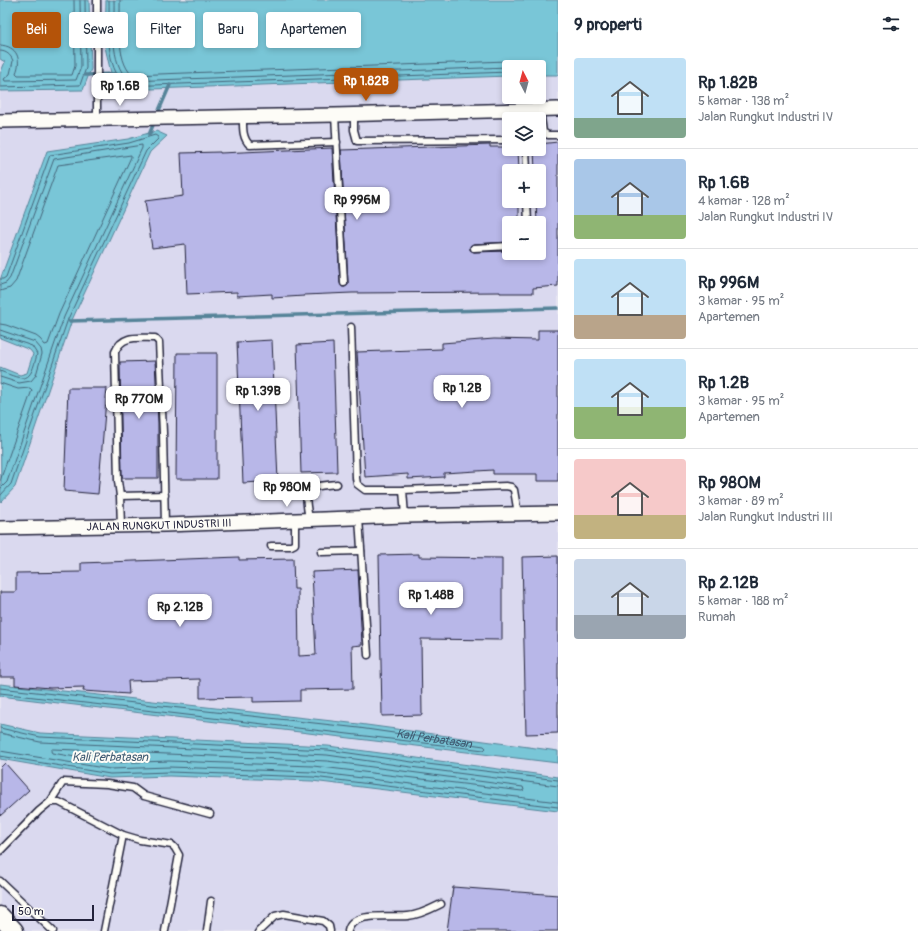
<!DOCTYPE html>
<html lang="id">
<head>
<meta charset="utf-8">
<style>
  body { margin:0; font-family:Pangolin,sans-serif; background:#f2f2f3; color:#1f2937; height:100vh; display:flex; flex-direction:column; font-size:15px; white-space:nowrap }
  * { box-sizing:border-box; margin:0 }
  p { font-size:13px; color:#747a83 }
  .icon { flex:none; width:22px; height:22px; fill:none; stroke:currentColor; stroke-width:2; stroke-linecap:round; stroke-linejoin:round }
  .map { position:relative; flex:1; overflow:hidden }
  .side { display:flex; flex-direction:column; background:#fff; width:360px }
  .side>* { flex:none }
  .top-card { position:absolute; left:12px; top:12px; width:380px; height:36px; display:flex; gap:8px }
  .needle { width:26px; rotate:354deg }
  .controls { position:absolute; left:502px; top:60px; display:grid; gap:8px }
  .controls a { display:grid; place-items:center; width:44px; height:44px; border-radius:4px; background:#fff; box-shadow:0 2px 6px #0003; font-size:20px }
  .scale { position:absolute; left:12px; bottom:10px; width:82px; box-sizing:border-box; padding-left:4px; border:2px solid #22223b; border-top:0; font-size:11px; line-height:14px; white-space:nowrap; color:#22223b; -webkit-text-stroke:3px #fdfcf7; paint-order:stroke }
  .price { position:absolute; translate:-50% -34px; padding:0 9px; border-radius:8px; background:#fff; color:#222; font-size:13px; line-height:26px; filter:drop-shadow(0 1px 2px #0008) }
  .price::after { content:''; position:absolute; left:50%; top:24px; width:12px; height:9px; margin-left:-6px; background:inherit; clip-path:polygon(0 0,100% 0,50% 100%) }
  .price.current { background:#b45309; color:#fff }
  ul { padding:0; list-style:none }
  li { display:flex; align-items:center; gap:12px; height:100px; padding:0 16px }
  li+li { border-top:1px solid #e0e1e3 }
  li span { display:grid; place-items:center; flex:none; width:112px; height:80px; border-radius:4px; color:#555 }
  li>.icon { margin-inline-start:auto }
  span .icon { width:48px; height:48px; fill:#fffc; stroke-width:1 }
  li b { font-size:17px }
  h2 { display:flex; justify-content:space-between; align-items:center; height:48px; padding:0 16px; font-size:17px }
  .pill { padding:0 14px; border-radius:4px; background:#fff; box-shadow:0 2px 6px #0003; font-size:14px; line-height:36px }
  .pill.current { background:#b45309; color:#fff }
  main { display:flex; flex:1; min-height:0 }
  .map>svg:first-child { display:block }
</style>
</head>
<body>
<main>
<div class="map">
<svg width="558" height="931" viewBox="0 0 558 931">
  <rect width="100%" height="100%" fill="#e8e7f2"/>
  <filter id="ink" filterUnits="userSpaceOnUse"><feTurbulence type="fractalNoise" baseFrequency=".025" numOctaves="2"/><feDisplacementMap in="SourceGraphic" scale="8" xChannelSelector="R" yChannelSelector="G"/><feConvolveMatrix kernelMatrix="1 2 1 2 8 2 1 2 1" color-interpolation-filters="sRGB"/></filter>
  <g filter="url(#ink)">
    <path fill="#dad9ef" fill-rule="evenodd" d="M0,0H558V931H0ZM509,67H539V97H509ZM509,119H539V149H509ZM509,171H539V201H509ZM509,223H539V253H509Z"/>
    <g fill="#79c6d7" stroke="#568499">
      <path d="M0,0H89L91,69L83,90L0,91V74L5,62L0,59Z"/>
      <path d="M106,0H558V75H539V67H509V76L124,90L111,73L105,47Z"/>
      <path d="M156,131L167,136L150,152L72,320L15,487L1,502L0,367L20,375L27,373L33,354L30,350L0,338V280L47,151L128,139Z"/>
      <path d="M0,684L359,724L558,751V763L0,696Z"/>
      <path d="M0,724L40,733L328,746L558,777V811L312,781L169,776L110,778L0,759Z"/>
    </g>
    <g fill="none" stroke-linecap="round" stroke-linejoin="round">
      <g stroke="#456479" stroke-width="1">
        <path d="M109,0C110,29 103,64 126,86L509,72"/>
        <path d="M114,0C115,26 108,61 129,81L509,67"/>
        <path d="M120,0C121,22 115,59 132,75L507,61L514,63L520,67"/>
        <path d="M0,45C17,46 22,59 16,73L18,75H72L75,66L74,0"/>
        <path d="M0,51C6,51 11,55 13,61L10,74L4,79L5,81L76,80L81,67L80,0"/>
        <path d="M0,87L80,85L86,68L85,0"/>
        <path d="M0,279H3L6,277L50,155L129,143L155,135L158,137V139L146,151L68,319L11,484L0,496"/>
        <path d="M0,285L6,283L10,278L54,159L142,145V148L64,317L7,482L0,489"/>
        <path d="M0,291L10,288L16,281L58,165L131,155V157L59,314L48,344L45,345L40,339L36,336L6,325L0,324"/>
        <path d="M0,330L35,342L41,349L42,354L36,375L31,381L19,383L0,377"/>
        <path d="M0,335L32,346L37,354C30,384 26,381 0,371"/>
        <path d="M0,383L18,389L30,388L32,390L0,481"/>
        <path id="s1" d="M0,688L359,728L484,746L486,748L484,750L0,693"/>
        <path d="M0,728L40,737L328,750L419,763L558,780"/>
        <path d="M0,733L40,742L327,755L418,768L558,786"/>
        <path d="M53,749L327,761L523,787L524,790L522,791L313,766L169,761L111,763L52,753L51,751Z"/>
        <path d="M0,751L110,769L169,767L313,772L558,802"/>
        <path d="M0,756L110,774L169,772L313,777L558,807"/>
      </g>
      <g stroke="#568499" stroke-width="3.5">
        <path d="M85,75L116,74"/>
        <path d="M157,115L170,85"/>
        <path d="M149,135L155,120"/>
        <path d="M69,321L558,308"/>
      </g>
    </g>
    <g fill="#b8b7e8" stroke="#22223b">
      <path d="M558,142V286L533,288V293H500V292L352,293L304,295V296L272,298V294L237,296V292L187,294L185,244L152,248L145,201L183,196L181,153L220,152V153L332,148L340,283L342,287H345L348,285V283L341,150L490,145V147H509V149H518L519,171H509V201H519V223H509V242L473,244L470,246V250L474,252L509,251V253H539V223H537L536,201H539V171H535L534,149H539V144Z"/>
      <path d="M538,330H558V481H537V474H493V470L444,473V477L408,479V474L365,477L357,352L442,349V343L494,339L538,340Z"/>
      <path d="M272,340L278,481L243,483L237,342Z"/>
      <path d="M333,343L337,472L301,473L297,345Z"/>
      <path d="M177,353H217V479H176Z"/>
      <path d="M155,361L158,423V478H122L120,362Z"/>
      <path d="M68,388H107L98,494L64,491Z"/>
      <path d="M419,554V557L502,558V640L421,639L422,715L382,716L379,555Z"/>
      <path d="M558,556V733L526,734L522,557Z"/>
      <path d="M239,557V560L293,559L294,589H298L299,656L316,655L312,572L358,570L362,645L352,646L353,689L300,690V701L253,702V697L200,698V679L128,681L129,694L83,691L84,687L50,688L15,685V677H0V592H16V573L81,572V563Z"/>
      <path d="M5,763L29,790L0,816V768Z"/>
      <path d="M453,887L558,895V931H447Z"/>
    </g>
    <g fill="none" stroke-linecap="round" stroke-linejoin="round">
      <g stroke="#22223b" stroke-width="9">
        <g id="lane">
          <path d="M97,0V120"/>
          <path d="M540,110L543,132L548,135H558"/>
          <path d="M335,115L344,283"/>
          <path d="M354,115V130L357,141L509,140"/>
          <path d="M243,117C243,127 242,138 250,145L337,142"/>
          <path d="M526,149L527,171"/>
          <path d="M527,201L528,223"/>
          <path d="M474,248L509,246"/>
          <path d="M351,327L356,478L357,484L365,490H403"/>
          <path d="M120,496L118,481L115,352C122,334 139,338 155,338L159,342L163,433L165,525"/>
          <path d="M405,516L403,490L506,486L511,487L514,490L518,514"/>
          <path d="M359,518L368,655"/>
          <path d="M309,519C308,513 305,498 307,493C309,485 330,485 337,484"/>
          <path d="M121,526L120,496L165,495"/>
          <path d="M271,546H291L295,544V520"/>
          <path d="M321,552L361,551"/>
          <path d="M50,802L63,782L107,784L133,788L144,796L210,814"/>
          <path d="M123,835L140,840L172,845L175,848L179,855L165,931"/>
          <path d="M0,851L39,811L50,802H59L123,835L104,931"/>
          <path d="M0,881L53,931"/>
          <path d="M207,931L211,901"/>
          <path d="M259,931L275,916L284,914L323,921L329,926L330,931"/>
          <path d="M348,931C352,910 393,918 408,916C420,915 431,909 441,904"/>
        </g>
      </g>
      <g stroke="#22223b" stroke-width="16">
        <g id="street">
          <path d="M0,121L335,115L558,109"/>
          <path id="s2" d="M0,528L165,525L405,516L558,513"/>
        </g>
      </g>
      <g stroke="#22223b" stroke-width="21">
        <path id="secondary" d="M0,916L14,931"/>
      </g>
      <use href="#lane" stroke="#fdfcf7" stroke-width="6"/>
      <use href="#street" stroke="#fdfcf7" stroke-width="13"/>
      <use href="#secondary" stroke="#fdfcf7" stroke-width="18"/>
    </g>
  </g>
  <g text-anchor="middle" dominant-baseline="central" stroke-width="4" stroke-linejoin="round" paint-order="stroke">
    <g font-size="11" fill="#22223b" stroke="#fdfcf7">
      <text stroke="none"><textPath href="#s2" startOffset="159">JALAN RUNGKUT INDUSTRI III</textPath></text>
    </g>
    <g font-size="12" font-style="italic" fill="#405b72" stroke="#fdfcf7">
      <text stroke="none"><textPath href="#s1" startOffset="437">Kali Perbatasan</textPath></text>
      <text x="110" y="757">Kali Perbatasan</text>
    </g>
  </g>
</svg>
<div class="controls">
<a><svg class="needle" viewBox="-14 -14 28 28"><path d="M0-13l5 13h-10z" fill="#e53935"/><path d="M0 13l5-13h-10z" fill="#747a83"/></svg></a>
<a><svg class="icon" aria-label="layers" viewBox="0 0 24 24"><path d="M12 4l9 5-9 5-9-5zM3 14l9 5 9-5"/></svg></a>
<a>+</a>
<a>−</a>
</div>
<div class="scale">50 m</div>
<b class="price current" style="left:366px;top:102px">Rp 1.82B</b>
<b class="price" style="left:120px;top:107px">Rp 1.6B</b>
<b class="price" style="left:357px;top:221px">Rp 996M</b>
<b class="price" style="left:462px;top:409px">Rp 1.2B</b>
<b class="price" style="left:258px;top:412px">Rp 1.39B</b>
<b class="price" style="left:139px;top:420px">Rp 770M</b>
<b class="price" style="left:287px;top:508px">Rp 980M</b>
<b class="price" style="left:431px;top:616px">Rp 1.48B</b>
<b class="price" style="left:180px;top:628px">Rp 2.12B</b>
<div class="top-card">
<a class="pill current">Beli</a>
<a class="pill">Sewa</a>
<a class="pill">Filter</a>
<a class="pill">Baru</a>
<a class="pill">Apartemen</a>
</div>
</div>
<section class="side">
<h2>9 properti<svg class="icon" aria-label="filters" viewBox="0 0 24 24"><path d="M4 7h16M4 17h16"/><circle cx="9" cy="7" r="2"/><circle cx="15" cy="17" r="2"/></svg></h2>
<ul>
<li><span style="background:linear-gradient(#bfe0f5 75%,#7fa58c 0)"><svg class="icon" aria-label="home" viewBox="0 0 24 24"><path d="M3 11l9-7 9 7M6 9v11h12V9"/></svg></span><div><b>Rp 1.82B</b><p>5 kamar · 138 m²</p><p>Jalan Rungkut Industri IV</p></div></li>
<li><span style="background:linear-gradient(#a9c7e8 70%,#8fb573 0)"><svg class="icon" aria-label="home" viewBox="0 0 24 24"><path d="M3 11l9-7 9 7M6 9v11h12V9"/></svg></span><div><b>Rp 1.6B</b><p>4 kamar · 128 m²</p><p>Jalan Rungkut Industri IV</p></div></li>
<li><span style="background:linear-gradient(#bfe0f5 70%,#b9a48a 0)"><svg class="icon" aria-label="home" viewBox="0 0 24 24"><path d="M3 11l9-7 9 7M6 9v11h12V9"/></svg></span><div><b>Rp 996M</b><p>3 kamar · 95 m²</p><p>Apartemen</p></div></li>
<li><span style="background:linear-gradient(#bfe0f5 60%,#8fb573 0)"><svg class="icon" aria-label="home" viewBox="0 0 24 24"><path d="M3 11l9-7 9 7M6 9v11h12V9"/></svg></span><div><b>Rp 1.2B</b><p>3 kamar · 95 m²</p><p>Apartemen</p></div></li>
<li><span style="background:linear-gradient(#f6c9c9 70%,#c2b280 0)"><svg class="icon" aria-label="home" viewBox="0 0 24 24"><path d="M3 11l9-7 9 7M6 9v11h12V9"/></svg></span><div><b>Rp 980M</b><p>3 kamar · 89 m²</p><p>Jalan Rungkut Industri III</p></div></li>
<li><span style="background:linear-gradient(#c9d6e8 70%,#9aa5b1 0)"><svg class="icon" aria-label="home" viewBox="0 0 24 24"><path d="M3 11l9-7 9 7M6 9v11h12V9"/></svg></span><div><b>Rp 2.12B</b><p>5 kamar · 188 m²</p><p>Rumah</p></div></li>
</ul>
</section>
</main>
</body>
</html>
